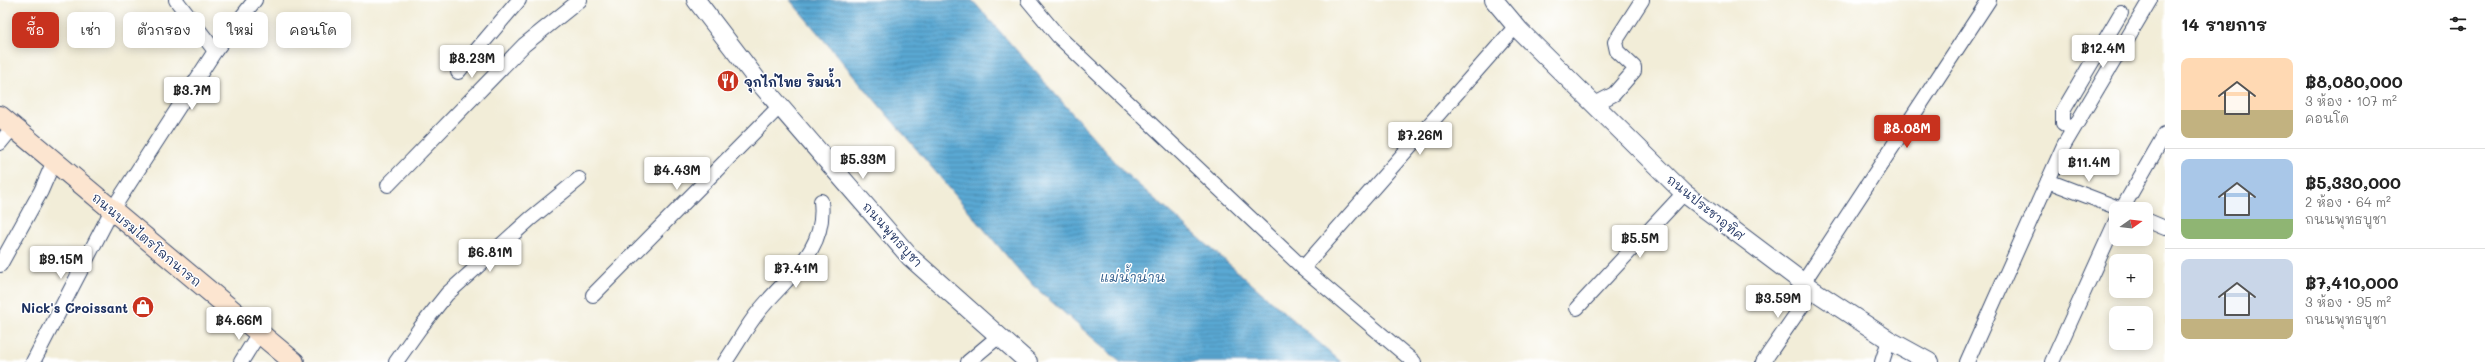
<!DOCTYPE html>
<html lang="th">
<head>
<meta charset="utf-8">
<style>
  body { margin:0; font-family:Mali,"Playpen Sans Thai",sans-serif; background:#f6f6f6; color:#222; height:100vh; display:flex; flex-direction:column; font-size:15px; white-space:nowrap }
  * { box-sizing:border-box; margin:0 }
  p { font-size:13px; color:#767676 }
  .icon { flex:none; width:22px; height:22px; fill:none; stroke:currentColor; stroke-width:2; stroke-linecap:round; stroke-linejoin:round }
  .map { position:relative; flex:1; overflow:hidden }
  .drawer { display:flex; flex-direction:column; background:#fff; width:320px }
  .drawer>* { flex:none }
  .banner { position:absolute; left:12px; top:12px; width:380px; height:36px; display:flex; gap:8px }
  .needle { width:26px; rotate:76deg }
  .fabs { position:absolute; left:2109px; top:202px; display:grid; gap:8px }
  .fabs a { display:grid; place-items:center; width:44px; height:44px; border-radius:8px; background:#fff; box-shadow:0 2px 10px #0003; font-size:20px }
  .price { position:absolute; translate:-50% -34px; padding:0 9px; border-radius:4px; background:#fff; color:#222; font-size:13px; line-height:26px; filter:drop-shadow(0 1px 2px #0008) }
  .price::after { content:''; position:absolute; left:50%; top:24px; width:12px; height:9px; margin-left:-6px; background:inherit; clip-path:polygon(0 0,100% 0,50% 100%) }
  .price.on { background:#c8321e; color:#fff }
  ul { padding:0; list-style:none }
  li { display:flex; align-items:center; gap:12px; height:100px; padding:0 16px }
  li+li { border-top:1px solid #e0e0e0 }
  li span { display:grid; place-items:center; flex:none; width:112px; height:80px; border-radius:8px; color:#555 }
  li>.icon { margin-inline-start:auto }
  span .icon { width:48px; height:48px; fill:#fffc; stroke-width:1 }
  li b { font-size:17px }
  h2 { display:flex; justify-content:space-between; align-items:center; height:48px; padding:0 16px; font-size:17px }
  .chip { padding:0 14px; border-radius:8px; background:#fff; box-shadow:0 2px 10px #0003; font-size:14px; line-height:36px }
  .chip.on { background:#c8321e; color:#fff }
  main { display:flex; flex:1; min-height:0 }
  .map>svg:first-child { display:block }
</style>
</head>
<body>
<main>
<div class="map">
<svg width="2165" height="362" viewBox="0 0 2165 362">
  <defs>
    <pattern id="water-rules" width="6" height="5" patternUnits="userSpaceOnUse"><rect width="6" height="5" fill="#5aa8d3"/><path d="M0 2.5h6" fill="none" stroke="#4a89ae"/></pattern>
  </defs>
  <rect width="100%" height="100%" fill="#fff"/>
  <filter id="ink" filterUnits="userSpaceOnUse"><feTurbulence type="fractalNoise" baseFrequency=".025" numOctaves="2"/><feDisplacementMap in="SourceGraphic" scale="8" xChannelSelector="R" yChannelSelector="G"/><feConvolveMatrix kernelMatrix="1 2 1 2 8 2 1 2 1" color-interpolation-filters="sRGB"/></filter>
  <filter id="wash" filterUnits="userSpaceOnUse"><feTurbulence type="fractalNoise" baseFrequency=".012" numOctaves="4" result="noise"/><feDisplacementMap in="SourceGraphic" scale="16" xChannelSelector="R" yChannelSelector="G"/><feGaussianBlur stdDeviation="0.9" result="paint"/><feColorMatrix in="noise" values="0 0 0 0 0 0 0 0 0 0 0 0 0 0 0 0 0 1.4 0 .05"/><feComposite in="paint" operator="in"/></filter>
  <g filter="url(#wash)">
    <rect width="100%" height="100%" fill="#f2edd8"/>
    <path fill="url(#water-rules)" stroke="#3a6c98" d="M790,0H972L1125,173L1341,362H1120L1028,281Z"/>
  </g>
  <g filter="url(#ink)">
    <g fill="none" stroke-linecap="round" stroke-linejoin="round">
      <g stroke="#3b4c70" stroke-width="16">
        <g id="minor">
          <path d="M176,0L215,51"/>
          <path d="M1028,0L1058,36L1303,268L1414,362"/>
          <path d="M458,72L519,0"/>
          <path d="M1595,104L1614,94L1634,71V67L1617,51L1615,42L1642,0"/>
          <path d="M2072,129L2063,123V111L2121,13"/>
          <path d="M0,143L13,127"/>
          <path d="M2048,181L2121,209"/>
          <path d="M388,185L524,45L580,0"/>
          <path d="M2122,209L2165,134"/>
          <path d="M2146,220L2165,228"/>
          <path d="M0,265L41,191L54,161"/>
          <path d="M1303,268L1516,26"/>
          <path d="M1803,283L1989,0"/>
          <path d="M593,295L780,106"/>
          <path d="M1577,308L1684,193"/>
          <path d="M33,362L112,210L215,51L255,0"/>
          <path d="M241,362L259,333"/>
          <path d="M396,362L420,328L447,294L530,219L579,179"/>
          <path d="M725,362C737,345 746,327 759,311C787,276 827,252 821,201"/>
          <path d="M968,362L999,336"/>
          <path d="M1763,362L1813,290"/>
          <path d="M1882,362L1889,340"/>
          <path d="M1967,362L2064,145L2150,0"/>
          <path d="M2052,362L2116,221"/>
        </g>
      </g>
      <g stroke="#3b4c70" stroke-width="20">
        <g id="tertiary">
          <path d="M696,0L758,81L910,257L1028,362"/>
          <path d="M1494,0L1520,31L1684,193L1813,290L1889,340L1929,362"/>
        </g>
      </g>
      <g stroke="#3b4c70" stroke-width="22">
        <path id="secondary" d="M0,116L294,362"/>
      </g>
      <use href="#minor" stroke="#fff" stroke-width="14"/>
      <use href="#tertiary" stroke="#fff" stroke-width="18"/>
      <use href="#secondary" stroke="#fce5d0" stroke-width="20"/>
    </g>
  </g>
  <defs>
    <g id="restaurant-disc" transform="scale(1.15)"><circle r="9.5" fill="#c8321e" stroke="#fff"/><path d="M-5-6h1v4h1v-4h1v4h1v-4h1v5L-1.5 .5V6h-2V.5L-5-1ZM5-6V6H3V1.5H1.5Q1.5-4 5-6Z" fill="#fff"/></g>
    <g id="shop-disc" transform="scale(1.15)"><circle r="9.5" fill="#c8321e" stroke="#fff"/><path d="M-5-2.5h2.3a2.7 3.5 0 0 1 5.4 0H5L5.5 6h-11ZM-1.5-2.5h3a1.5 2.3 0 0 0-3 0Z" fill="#fff"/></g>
  </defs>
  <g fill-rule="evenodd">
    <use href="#restaurant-disc" x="728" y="81"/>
    <use href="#shop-disc" x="143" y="307"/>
  </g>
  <g text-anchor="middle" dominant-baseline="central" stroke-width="3" stroke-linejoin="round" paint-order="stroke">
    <g font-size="13" font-weight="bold" fill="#1b2f5e" stroke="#fff" text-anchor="start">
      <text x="744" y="81">จุกไก่ไทย ริมน้ำ</text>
      <text x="128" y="307" text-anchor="end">Nick's Croissant</text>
    </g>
    <g font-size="13" fill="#1b2f5e" stroke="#fff">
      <text transform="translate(1706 207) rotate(39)">ถนนประชาอุทิศ</text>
      <text transform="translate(893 234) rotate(48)">ถนนพุทธบูชา</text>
      <text transform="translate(147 239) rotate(40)">ถนนบรมไตรโลกนารถ</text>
    </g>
    <g font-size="14" font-style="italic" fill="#345f8d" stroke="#fff">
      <text x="1133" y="276">แม่น้ำน่าน</text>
    </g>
  </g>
</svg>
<div class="fabs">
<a><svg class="needle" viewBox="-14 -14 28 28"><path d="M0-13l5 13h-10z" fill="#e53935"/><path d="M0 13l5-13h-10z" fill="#767676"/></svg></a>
<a>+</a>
<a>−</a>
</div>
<b class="price" style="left:2103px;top:69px">฿12.4M</b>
<b class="price" style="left:472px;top:79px">฿8.23M</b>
<b class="price" style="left:192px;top:111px">฿3.7M</b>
<b class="price on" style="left:1907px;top:149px">฿8.08M</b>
<b class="price" style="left:1420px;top:156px">฿7.26M</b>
<b class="price" style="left:863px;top:180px">฿5.33M</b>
<b class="price" style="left:2089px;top:183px">฿11.4M</b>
<b class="price" style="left:677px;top:191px">฿4.43M</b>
<b class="price" style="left:1640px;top:259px">฿5.5M</b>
<b class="price" style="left:490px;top:273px">฿6.81M</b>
<b class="price" style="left:61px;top:280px">฿9.15M</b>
<b class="price" style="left:796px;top:289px">฿7.41M</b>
<b class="price" style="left:1778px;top:319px">฿3.59M</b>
<b class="price" style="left:239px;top:341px">฿4.66M</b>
<div class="banner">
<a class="chip on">ซื้อ</a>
<a class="chip">เช่า</a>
<a class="chip">ตัวกรอง</a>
<a class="chip">ใหม่</a>
<a class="chip">คอนโด</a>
</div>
</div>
<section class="drawer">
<h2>14 รายการ<svg class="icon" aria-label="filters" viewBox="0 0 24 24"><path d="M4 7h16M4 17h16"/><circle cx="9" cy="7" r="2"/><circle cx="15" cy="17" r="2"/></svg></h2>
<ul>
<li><span style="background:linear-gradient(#ffd9b3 65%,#c2b280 0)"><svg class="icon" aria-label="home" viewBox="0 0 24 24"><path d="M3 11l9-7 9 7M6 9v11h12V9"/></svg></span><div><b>฿8,080,000</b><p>3 ห้อง · 107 m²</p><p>คอนโด</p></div></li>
<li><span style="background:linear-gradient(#a9c7e8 75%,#8fb573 0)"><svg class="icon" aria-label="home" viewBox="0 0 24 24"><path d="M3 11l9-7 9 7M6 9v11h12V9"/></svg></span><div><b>฿5,330,000</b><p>2 ห้อง · 64 m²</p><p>ถนนพุทธบูชา</p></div></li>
<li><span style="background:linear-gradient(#c9d6e8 75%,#c2b280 0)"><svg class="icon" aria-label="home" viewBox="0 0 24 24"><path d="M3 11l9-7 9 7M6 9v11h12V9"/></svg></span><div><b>฿7,410,000</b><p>3 ห้อง · 95 m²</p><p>ถนนพุทธบูชา</p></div></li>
</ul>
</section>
</main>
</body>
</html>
